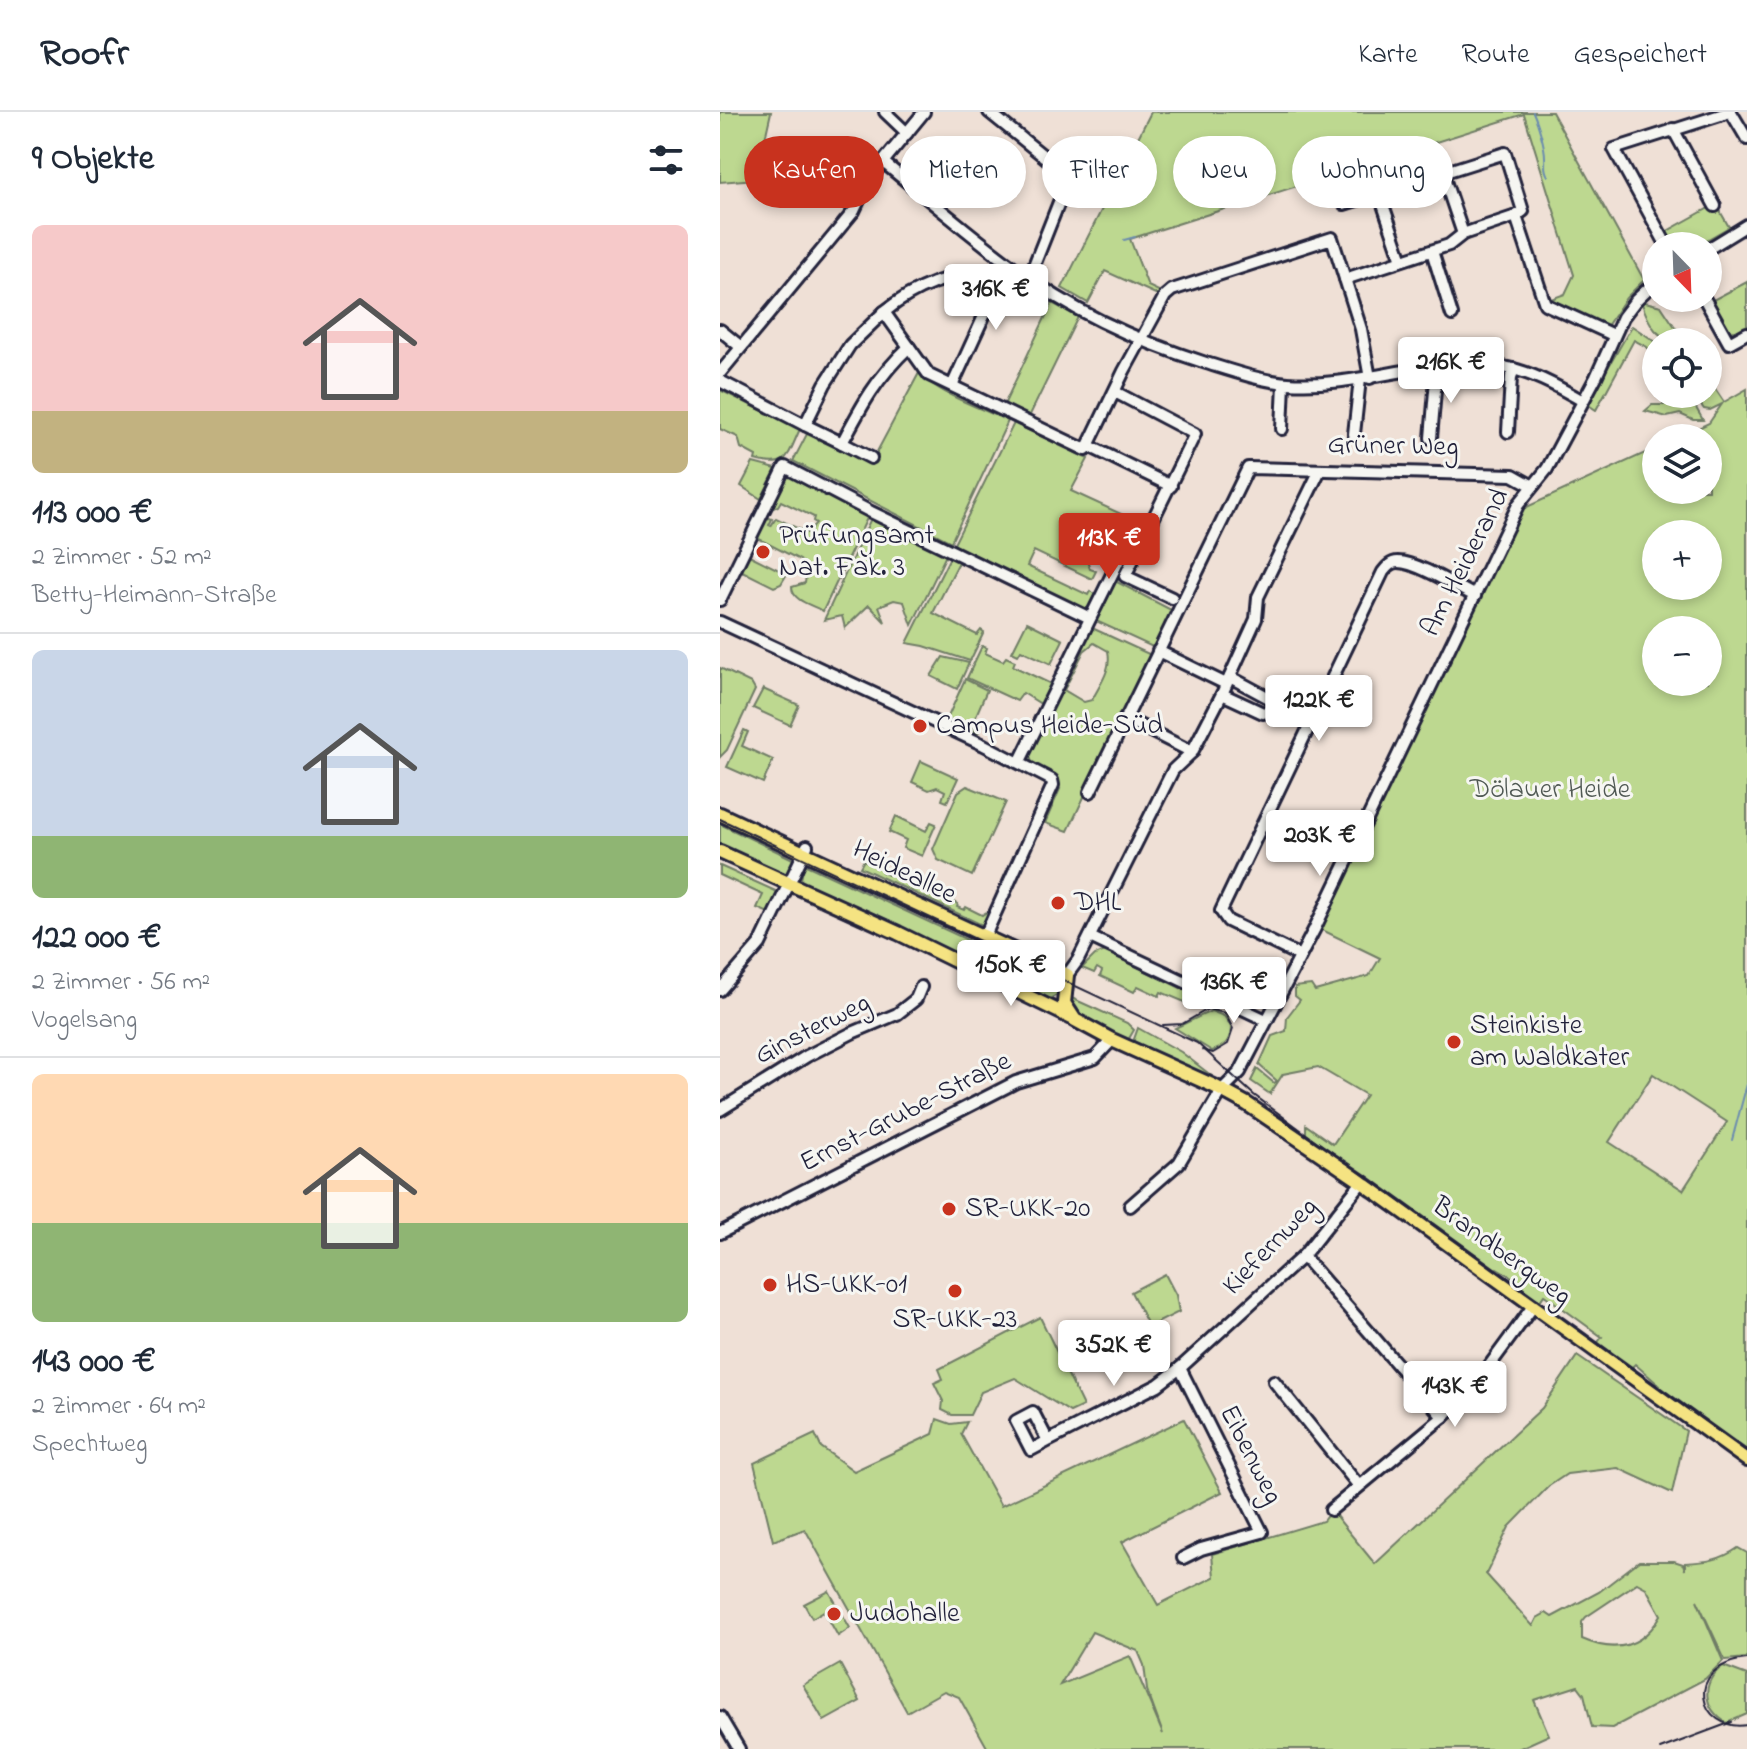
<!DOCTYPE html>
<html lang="de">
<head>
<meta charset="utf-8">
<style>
  body { margin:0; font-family:"Indie Flower",sans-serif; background:#f6f6f7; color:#1f2937; height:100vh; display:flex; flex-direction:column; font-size:30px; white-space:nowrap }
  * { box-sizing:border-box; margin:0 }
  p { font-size:26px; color:#747a83 }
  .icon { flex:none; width:44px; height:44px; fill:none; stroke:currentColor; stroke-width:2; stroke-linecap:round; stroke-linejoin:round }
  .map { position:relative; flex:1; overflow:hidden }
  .drawer { display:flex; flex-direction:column; background:#fff; width:720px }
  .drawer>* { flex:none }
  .guide { position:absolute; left:24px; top:24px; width:760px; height:72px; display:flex; gap:16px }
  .needle { width:52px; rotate:157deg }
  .fabs { position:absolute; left:922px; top:120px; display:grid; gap:16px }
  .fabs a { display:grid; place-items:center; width:80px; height:80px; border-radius:50%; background:#fff; box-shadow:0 4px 12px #0003; font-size:40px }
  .price { position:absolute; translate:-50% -68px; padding:0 18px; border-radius:8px; background:#fff; color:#222; font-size:26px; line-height:52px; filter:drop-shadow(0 2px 4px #0008) }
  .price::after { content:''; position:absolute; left:50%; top:48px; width:24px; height:18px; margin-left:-12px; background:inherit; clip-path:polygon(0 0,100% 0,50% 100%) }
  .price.current { background:#c8321e; color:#fff }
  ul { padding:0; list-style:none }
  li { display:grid; align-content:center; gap:16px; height:424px; padding:0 32px }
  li+li { border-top:2px solid #e0e1e3 }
  li span { display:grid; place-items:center; height:248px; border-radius:12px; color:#555 }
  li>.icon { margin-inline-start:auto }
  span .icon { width:144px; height:144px; fill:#fffc; stroke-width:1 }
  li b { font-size:34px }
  h2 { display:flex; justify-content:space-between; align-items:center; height:96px; padding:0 32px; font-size:34px }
  .tag { padding:0 28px; border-radius:36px; background:#fff; box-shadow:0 4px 12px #0003; font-size:28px; line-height:72px }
  .tag.current { background:#c8321e; color:#fff }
  header { display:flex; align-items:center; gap:48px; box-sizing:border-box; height:112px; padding:0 40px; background:#fff; border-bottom:2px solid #e0e1e3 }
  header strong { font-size:38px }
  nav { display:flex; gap:44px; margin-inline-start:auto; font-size:28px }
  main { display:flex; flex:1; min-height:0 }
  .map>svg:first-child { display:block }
</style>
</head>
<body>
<header>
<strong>Roofr</strong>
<nav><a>Karte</a><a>Route</a><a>Gespeichert</a></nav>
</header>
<main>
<section class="drawer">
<h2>9 Objekte<svg class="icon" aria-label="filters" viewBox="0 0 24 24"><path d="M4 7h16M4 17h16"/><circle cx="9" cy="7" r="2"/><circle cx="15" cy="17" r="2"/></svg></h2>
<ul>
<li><span style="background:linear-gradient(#f6c9c9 75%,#c2b280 0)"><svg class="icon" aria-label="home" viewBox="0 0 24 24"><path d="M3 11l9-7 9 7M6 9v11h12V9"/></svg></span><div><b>113 000 €</b><p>2 Zimmer · 52 m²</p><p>Betty-Heimann-Straße</p></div></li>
<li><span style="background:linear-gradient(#c9d6e8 75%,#8fb573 0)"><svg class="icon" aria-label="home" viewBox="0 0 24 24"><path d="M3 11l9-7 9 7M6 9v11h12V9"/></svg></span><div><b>122 000 €</b><p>2 Zimmer · 56 m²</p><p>Vogelsang</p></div></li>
<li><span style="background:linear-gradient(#ffd9b3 60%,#8fb573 0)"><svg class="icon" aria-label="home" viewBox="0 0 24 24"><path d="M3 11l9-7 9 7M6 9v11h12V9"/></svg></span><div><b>143 000 €</b><p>2 Zimmer · 64 m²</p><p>Spechtweg</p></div></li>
</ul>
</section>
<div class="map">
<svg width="1027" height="1637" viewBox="0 0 1027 1637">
  <rect width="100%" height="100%" fill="#efe0d6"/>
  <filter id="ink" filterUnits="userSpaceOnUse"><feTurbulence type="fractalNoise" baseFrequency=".0125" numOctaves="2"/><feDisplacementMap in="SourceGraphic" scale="16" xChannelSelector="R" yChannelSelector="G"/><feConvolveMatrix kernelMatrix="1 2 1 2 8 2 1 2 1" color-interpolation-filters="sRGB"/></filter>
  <g filter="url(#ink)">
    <g fill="#bdd890" stroke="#707d66" stroke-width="2" fill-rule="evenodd">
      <path d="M0,0H51L36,67L0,70Z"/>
      <path d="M431,0H832L924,168L906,186L887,214L828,188L845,182L854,163L804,2L410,127L428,174L443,181L440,184L385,159L368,191L342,176Z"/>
      <path d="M996,92L1009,115L976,134H951L944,121Z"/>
      <path d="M1027,170V220L1016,224L1013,219L1007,222L991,189Z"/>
      <path d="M921,189L941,194L965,230C937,230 929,213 921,189Z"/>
      <path d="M332,191L358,205L308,307L283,295Z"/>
      <path d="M912,214L936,230V249L927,235L914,228L876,298L867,292Z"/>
      <path d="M199,261C222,284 259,295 288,309L231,430L73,349L88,320L151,351Z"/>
      <path d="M988,266L1004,290L1027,277V1343L937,1278L940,1274L915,1252L909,1258L875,1234L882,1225L830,1187L824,1183L818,1192L800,1179L804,1172L777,1156L774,1160L586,1026V1013L613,1032L646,983L598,955L563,962L550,982L531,969L537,957L554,971L557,969L539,953L552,924L566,919L567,905L580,888L575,884V875L591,873L595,879L649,864L660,846L596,815L798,399L936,336V378H988V326H957L989,311L1002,292L990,298L984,297L973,282H988ZM936,422H988V474H936ZM936,518H988V570H936ZM933,962L1007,1010L963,1078L889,1030Z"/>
      <path d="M0,278L80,317C67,345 68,357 35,348L36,344L21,336L18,325L0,317Z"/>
      <path d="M953,282H968L983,308H973L960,302L947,305L925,299L932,293H944L951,288Z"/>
      <path d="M294,311L368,347L351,379L425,413L416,430L401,422L386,430L372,423L364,438L370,457L376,459L372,467L314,439L307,454L368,483L370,479L375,482L366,499L233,434Z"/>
      <path d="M33,351L56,357L41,387L21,374Z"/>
      <path d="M68,361L149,402L103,499C92,493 72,489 72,475L85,471L87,455L80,448L37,426L47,405L52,407L49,413L51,414L56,406L87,421L96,411L93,409L94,405L61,389L58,394L51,397Z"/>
      <path d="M152,404L228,439L192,513L184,490L174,488L159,494L165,510L149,493L125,516L122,504L104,508Z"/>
      <path d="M417,435L397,470L455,500L437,537L374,508L398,461Z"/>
      <path d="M232,441L241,446L213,501L257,523L261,518L264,520L250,549L204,534L187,531Z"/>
      <path d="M29,443L67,462L61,472L54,475L22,459Z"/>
      <path d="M307,510L343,528L331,552L301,538L298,543L292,540Z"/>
      <path d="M372,516L431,543L348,719L325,711L340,677L336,675C335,660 325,659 313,653L309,642ZM374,531L388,539C392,558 380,572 372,588L364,590L344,578L364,539Z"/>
      <path d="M262,534L267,536L265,541L283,549L286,545L295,549L293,554L331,572L321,592L303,581L297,589L247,566Z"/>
      <path d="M223,545L249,551L237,577L211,564Z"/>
      <path d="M0,556L31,571L35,578L7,638L0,645Z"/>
      <path d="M245,567L267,578L251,615L259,619L258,621L227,607Z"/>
      <path d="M43,577L79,593L70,613L33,596Z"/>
      <path d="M24,618L28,620L22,634L53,648L43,671L7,655Z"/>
      <path d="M201,649L238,666L227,690L222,688L225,679L217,675L209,678L192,670Z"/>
      <path d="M247,674L286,690L252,764L218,748L213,737L238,680Z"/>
      <path d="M176,704L206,719L211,710L216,712L202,744L183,736L186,728L169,720Z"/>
      <path d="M0,712L75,748L66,767L0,737Z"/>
      <path d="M144,748L163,757L162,760L168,763L170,760L238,792L237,795L244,798L246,795L262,803L271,797L262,813L140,755Z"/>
      <path d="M84,752L340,871L337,883L324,890L80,773Z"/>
      <path d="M0,754L60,781L51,802L37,796L43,783L0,763Z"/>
      <path d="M385,839L481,886L467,891L441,880L439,884L418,874L414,880L380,864L382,859L377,856L374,861L362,856L375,843Z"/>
      <path d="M347,884L407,911L414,918L407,930L352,901Z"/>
      <path d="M491,899L504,904L511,914C511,928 505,935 492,939L455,916Z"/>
      <path d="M418,916L461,940L492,964L490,966L413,930Z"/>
      <path d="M445,1162L456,1183L459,1200L429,1215L411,1180Z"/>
      <path d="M320,1205L363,1294L350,1300L295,1266L261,1280L250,1303H232L222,1298L223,1289L214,1271L223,1267L219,1257Z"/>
      <path d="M857,1244L966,1319L952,1381L898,1356L847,1362L829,1374L789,1415L766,1462L813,1514L817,1506L826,1501L832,1505L879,1480L919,1449H954L963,1452L965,1458V1451C986,1450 1001,1448 1018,1436L1027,1441V1546L1005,1548L977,1488L1003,1549L985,1567L892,1616L872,1615L864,1582L858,1574L814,1588L829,1623L798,1637H268L239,1585L224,1579L187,1600L85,1417L53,1429L34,1351L95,1322L101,1335L134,1359L213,1322L217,1307L231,1312L247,1310L241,1322L281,1394L464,1307L502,1380L402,1430L438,1493L494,1465L492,1442L603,1409L611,1398L655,1452L822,1296ZM917,1471L926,1476L941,1503C923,1535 896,1542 862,1527V1510L866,1505ZM372,1520L418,1539L424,1553L427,1578L443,1622L410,1544L340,1573Z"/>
      <path d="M109,1479L130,1516L118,1524L104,1499L92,1506L84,1492Z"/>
      <path d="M120,1552L140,1589L104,1609L83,1573Z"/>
      <path d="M1003,1554L1027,1563V1602L1007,1611C983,1597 980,1571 1003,1554Z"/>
    </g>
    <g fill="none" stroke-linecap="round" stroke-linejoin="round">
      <g stroke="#6c8daf" stroke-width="2">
        <path d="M813,0C818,11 825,34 825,45C826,54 823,56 828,64"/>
        <path d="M404,128L415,125"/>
        <path d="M1012,1028L1027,972"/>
      </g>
      <g stroke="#22223b" stroke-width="16">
        <g id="minor">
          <path d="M165,0L187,21"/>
          <path d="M269,0L342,59L345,68L343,80L309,166"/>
          <path d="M1011,0L1027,27"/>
          <path d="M953,17L995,94"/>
          <path d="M163,50C207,86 250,123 296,157C351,199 420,230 486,251C512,259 541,269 568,271C644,277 722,238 797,258C821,265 842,277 863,289"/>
          <path d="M342,59L366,57L374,51"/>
          <path d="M722,60L743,122"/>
          <path d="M624,92L659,81"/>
          <path d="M796,104L825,192L893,223"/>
          <path d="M947,134L894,37L1010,0"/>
          <path d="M988,137L1027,113"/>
          <path d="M712,139L732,203"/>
          <path d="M625,167L729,133L743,122L796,104L803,99L785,41L659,81L682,148"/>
          <path d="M984,186L1009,231L1027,221"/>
          <path d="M0,218L21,235"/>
          <path d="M0,261L134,99L149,67L204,0"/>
          <path d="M0,269L85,313L105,272L130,233L164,200"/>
          <path d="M232,274L275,180L271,159C230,162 196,174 164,200L209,263L366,338L404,259L445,184L452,178L612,126L641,217L650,266"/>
          <path d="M395,280L475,322L405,464L452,486"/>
          <path d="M85,313L122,331C142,293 157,265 189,235"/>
          <path d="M562,317L564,271"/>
          <path d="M788,320L791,265L794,257"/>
          <path d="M634,322L640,267"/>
          <path d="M711,326L717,255"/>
          <path d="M122,331L151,346"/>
          <path d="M369,334L451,374"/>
          <path d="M0,488L65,355L151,400L370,506"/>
          <path d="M0,510L264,633L332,668L333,673L264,826"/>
          <path d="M438,539L506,572"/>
          <path d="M502,582L543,601L551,599L553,592L551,587L510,565"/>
          <path d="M405,606L472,640"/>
          <path d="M300,649L403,440"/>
          <path d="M370,680L528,356L793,363L813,374"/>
          <path d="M370,825L546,908"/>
          <path d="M580,844L508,809L501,799L663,460C667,455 671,450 678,450C697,450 737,475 755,484"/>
          <path d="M347,863L358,848L453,658L472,640L502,582L536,507L538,485L600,358"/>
          <path d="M0,878L40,832L87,734"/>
          <path d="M0,998L87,944L132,921L177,902L196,887L201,875"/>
          <path d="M410,1094L459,1051L502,978L520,960L594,818L798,393L827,357L876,265L903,205L916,188L936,169"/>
          <path d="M0,1121L296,970L375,946L392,928"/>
          <path d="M583,1144L723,1305"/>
          <path d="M460,1256L542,1420L481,1437L463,1446"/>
          <path d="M554,1269L639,1374"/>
          <path d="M328,1329L313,1300L296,1309L311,1338L328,1329L438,1273L460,1256L583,1144L642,1070"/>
          <path d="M611,1398L723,1305L756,1272L814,1193"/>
          <path d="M0,1605L19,1637"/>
        </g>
      </g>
      <g stroke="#22223b" stroke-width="18">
        <g id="major">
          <path d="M0,702L347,863L344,891L355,908L392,928L494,974L527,992L642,1070L1027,1348"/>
          <path d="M0,740L178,821L352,906"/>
        </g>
      </g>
      <use href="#minor" stroke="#f6f6f2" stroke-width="10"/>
      <use href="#major" stroke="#f5e382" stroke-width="12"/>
      <g stroke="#22223b" stroke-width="2">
        <path d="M0,707L477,931L534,983L581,1018L1027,1340"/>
        <path d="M443,913L462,912L488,897L505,901L513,917L508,932L493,941L482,938"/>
        <path d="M1027,1547C961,1554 979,1621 1027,1613"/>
        <path d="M940,1637L1012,1610"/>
      </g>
    </g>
  </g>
  <g fill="#c8321e" stroke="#f6f6f2" stroke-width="3">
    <circle cx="43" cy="440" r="8"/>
    <circle cx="200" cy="614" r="8"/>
    <circle cx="338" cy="791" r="8"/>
    <circle cx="734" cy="930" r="8"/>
    <circle cx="229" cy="1097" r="8"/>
    <circle cx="50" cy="1173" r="8"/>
    <circle cx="235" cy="1179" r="8"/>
    <circle cx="114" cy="1502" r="8"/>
  </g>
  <g text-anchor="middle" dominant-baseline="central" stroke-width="6" stroke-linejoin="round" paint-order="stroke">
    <g font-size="28" fill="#22223b" stroke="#f6f6f2">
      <text transform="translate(673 335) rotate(1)">Grüner Weg</text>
      <text transform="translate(746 451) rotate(-63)">Am Heiderand</text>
      <text transform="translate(184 761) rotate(26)">Heideallee</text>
      <text transform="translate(93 918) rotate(-27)">Ginsterweg</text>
      <text transform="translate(186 1001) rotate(-27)">Ernst-Grube-Straße</text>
      <text transform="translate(551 1135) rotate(-46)">Kiefernweg</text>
      <text transform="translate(781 1140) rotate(36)">Brandbergweg</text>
      <text transform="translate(530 1343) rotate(63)">Eibenweg</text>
    </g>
    <g font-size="28" fill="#22223b" stroke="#f6f6f2" text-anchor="start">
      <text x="59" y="424">Prüfungsamt<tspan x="59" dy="32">Nat. Fak. 3</tspan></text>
      <text x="216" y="614">Campus Heide-Süd</text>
      <text x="354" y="791">DHL</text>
      <text x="750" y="914">Steinkiste<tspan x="750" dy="32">am Waldkater</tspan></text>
      <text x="245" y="1097">SR-UKK-20</text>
      <text x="66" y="1173">HS-UKK-01</text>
      <text x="235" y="1208" text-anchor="middle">SR-UKK-23</text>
      <text x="130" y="1502">Judohalle</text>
    </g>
    <g font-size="28" fill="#505954" stroke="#f6f6f2">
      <text x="830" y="678">Dölauer Heide</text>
    </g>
  </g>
</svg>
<div class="fabs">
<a><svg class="needle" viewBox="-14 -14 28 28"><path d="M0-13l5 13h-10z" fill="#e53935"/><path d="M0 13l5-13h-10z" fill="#747a83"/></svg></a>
<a><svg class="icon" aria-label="locate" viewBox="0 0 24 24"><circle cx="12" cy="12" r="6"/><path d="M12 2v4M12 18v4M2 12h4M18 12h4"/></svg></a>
<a><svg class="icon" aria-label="layers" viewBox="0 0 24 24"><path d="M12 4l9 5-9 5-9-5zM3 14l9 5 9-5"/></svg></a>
<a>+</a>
<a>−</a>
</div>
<b class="price" style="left:276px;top:220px">316K €</b>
<b class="price" style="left:731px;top:293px">216K €</b>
<b class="price current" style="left:389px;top:469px">113K €</b>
<b class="price" style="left:599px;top:631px">122K €</b>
<b class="price" style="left:600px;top:766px">203K €</b>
<b class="price" style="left:291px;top:896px">150K €</b>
<b class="price" style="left:514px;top:913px">136K €</b>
<b class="price" style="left:394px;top:1276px">352K €</b>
<b class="price" style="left:735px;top:1317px">143K €</b>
<div class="guide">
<a class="tag current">Kaufen</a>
<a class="tag">Mieten</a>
<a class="tag">Filter</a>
<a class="tag">Neu</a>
<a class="tag">Wohnung</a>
</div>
</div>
</main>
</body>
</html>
